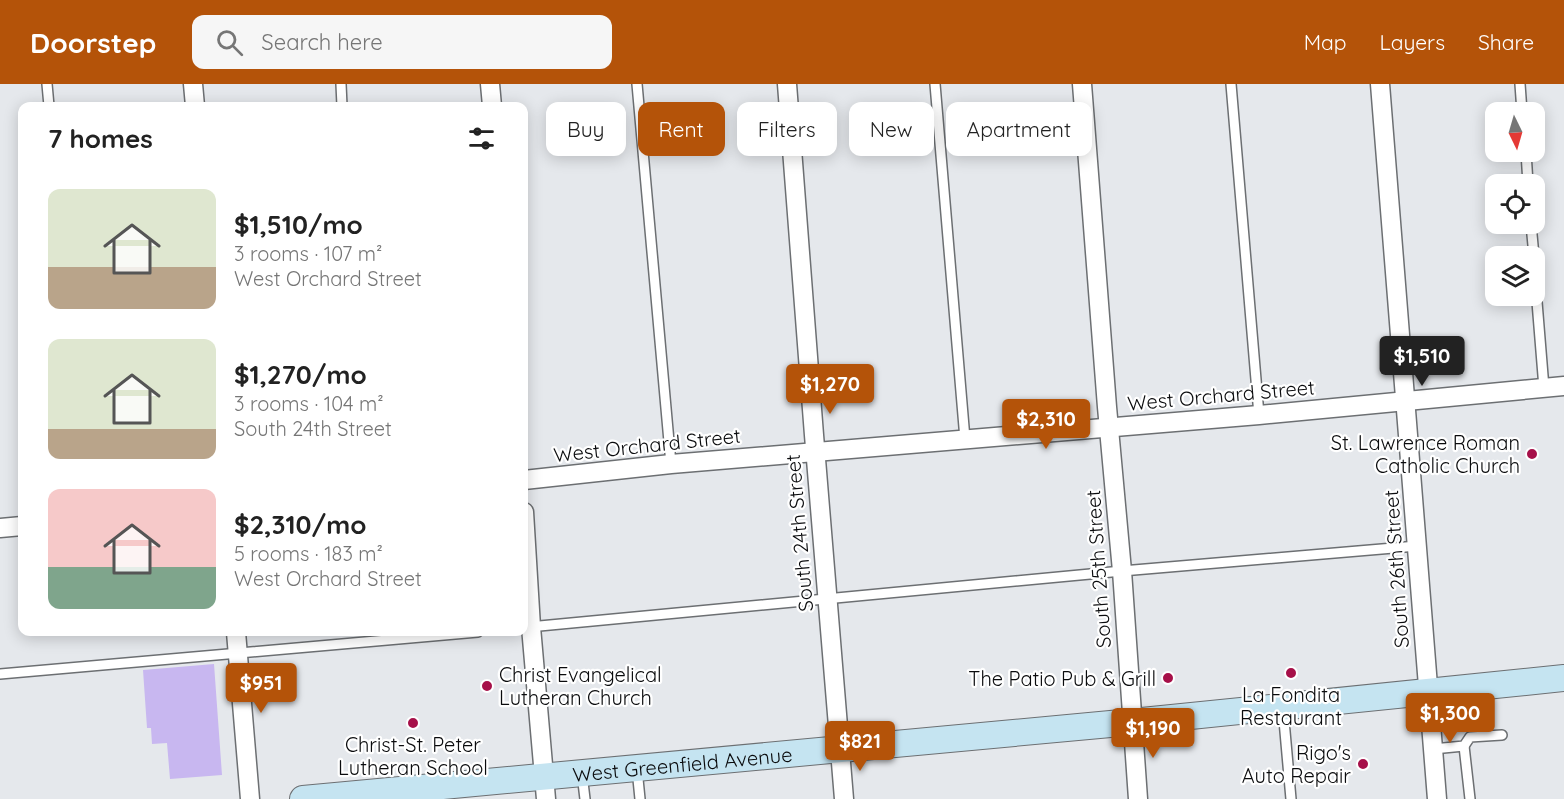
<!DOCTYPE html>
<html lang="en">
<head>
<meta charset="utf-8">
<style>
  body { margin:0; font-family:Quicksand,sans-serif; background:#f6f6f6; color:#222; height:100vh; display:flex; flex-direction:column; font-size:22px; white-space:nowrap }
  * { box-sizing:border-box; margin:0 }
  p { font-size:20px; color:#767676 }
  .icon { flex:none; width:33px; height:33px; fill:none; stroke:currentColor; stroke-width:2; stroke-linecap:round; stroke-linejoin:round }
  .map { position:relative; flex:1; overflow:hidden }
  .sheet { position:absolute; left:18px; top:18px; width:510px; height:534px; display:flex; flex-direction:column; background:#fff; border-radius:12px; box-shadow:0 3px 15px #0003 }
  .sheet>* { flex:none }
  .banner { position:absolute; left:546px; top:18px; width:570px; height:54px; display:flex; gap:12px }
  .needle { width:39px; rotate:175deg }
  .tools { position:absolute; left:1485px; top:18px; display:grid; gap:12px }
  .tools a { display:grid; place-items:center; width:60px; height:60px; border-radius:12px; background:#fff; box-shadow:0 3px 15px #0003; font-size:30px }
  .price { position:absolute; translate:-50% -51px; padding:0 14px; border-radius:6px; background:#b45309; color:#fff; font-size:20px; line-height:39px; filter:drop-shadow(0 2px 3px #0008) }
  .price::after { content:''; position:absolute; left:50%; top:36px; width:18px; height:14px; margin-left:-9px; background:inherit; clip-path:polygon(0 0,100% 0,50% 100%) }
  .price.active { background:#222; color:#fff }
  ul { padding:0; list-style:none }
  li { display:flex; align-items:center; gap:18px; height:150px; padding:0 30px }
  li span { display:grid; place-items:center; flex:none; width:168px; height:120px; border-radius:12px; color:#555 }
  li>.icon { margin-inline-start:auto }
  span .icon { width:72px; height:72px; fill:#fffc; stroke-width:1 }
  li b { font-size:26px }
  h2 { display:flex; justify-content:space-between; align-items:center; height:72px; padding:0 30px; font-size:26px }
  .chip { padding:0 21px; border-radius:12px; background:#fff; box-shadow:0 3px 15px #0003; font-size:21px; line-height:54px }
  .chip.active { background:#b45309; color:#fff }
  header { display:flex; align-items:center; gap:36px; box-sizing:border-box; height:84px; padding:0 30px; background:#b45309; color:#fff }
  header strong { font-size:28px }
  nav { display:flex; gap:33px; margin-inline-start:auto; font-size:21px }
  .search { width:420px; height:54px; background:#f6f6f6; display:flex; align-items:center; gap:15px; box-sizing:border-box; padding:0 21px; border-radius:12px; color:#767676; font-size:22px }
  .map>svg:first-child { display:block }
</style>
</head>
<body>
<header>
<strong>Doorstep</strong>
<div class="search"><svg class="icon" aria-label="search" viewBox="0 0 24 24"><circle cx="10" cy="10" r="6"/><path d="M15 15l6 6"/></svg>Search here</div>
<nav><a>Map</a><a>Layers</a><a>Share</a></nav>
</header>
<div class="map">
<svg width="1564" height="715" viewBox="0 0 1564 715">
  <rect width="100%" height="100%" fill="#e5e8ec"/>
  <path fill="#c8b7f0" d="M214,580L222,691L170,695L167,659L152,660L151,644H147L143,586Z"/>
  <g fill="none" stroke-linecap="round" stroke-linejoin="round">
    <g stroke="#6c6f72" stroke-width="12">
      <g id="service">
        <path d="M47,0L49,22"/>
        <path d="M341,0L342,22"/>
        <path d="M637,0L671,380"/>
        <path d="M935,0L965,355"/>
        <path d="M1231,0L1259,331"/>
        <path d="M1520,0L1522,28"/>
        <path d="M1526,68L1528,100"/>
        <path d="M1531,140L1534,172"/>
        <path d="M1534,181L1544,304"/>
        <path d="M529,543L1122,487L1417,462"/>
        <path d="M0,590L478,548"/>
        <path d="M1283,625L1291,715"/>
        <path d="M1464,662L1470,715"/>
        <path d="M1433,665L1464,662L1470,653L1502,651"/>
        <path d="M637,685L640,715"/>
        <path d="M582,690L585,715"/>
      </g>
    </g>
    <g stroke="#6c6f72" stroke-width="21">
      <g id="minor">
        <path d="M193,0L195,22"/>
        <path d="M490,0L492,22"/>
        <path d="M787,0L814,351L844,715"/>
        <path d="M1082,0L1107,323L1122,487L1138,715"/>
        <path d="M1380,0L1437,715"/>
        <path d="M524,396L671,380L1259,331L1564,302"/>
        <path d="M524,428L531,543L546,715"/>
        <path d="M0,444L22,442"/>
        <path d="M236,548L250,715"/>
      </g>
    </g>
    <g stroke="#6c6f72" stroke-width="28">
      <g id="secondary">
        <path id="s1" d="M303,715L1132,638L1564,594"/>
      </g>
    </g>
    <use href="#service" stroke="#fff" stroke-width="9"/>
    <use href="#minor" stroke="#fff" stroke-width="18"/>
    <use href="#secondary" stroke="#c5e4f1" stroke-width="26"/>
  </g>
  <g fill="#a61049" stroke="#fff" stroke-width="2">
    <circle cx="1532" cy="370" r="6"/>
    <circle cx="1291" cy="589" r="6"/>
    <circle cx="1168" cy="594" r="6"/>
    <circle cx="487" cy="602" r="6"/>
    <circle cx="413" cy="639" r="6"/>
    <circle cx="1363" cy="680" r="6"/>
  </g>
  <g text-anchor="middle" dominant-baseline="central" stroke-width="4.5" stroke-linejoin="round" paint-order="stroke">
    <g font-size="20" fill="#0a0b0d" stroke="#fff">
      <text transform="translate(1221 311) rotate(-5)">West Orchard Street</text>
      <text transform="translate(647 361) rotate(-6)">West Orchard Street</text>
      <text transform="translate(799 449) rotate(-95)">South 24th Street</text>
      <text transform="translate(1098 485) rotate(-94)">South 25th Street</text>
      <text transform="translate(1396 485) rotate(-94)">South 26th Street</text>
      <text stroke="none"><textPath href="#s1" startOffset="381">West Greenfield Avenue</textPath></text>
    </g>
    <g font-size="20" fill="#0a0b0d" stroke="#fff" text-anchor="end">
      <text x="1520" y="358">St. Lawrence Roman<tspan x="1520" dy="23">Catholic Church</tspan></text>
      <text x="499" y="590" text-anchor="start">Christ Evangelical<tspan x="499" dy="23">Lutheran Church</tspan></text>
      <text x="1156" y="594">The Patio Pub &amp; Grill</text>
      <text x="1291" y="610" text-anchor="middle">La Fondita<tspan x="1291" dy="23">Restaurant</tspan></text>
      <text x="413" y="660" text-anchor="middle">Christ-St. Peter<tspan x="413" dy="23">Lutheran School</tspan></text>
      <text x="1351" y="668">Rigo's<tspan x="1351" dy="23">Auto Repair</tspan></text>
    </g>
  </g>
</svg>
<div class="tools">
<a><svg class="needle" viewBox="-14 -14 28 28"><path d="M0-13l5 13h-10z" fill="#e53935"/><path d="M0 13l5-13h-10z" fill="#767676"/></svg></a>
<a><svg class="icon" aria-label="locate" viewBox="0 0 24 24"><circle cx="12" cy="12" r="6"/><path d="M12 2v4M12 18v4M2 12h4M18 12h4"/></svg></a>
<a><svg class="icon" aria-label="layers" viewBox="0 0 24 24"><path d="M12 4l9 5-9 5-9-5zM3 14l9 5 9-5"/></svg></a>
</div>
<b class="price active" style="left:1422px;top:303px">$1,510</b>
<b class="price" style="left:830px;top:331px">$1,270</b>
<b class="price" style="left:1046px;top:366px">$2,310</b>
<b class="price" style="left:261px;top:630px">$951</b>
<b class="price" style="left:1450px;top:660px">$1,300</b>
<b class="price" style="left:1153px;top:675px">$1,190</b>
<b class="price" style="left:860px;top:688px">$821</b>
<div class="banner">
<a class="chip">Buy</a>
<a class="chip active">Rent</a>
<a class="chip">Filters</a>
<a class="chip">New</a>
<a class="chip">Apartment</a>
</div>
<section class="sheet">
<h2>7 homes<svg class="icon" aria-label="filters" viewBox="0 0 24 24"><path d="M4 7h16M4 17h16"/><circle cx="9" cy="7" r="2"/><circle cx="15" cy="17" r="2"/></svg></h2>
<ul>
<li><span style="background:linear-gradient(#dfe7d0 65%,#b9a48a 0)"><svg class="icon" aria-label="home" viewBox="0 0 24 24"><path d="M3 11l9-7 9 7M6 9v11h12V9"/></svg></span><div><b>$1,510/mo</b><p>3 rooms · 107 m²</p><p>West Orchard Street</p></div></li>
<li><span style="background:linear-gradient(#dfe7d0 75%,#b9a48a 0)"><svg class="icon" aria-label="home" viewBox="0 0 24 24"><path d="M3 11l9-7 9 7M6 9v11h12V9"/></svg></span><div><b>$1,270/mo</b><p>3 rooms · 104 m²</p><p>South 24th Street</p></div></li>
<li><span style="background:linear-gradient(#f6c9c9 65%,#7fa58c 0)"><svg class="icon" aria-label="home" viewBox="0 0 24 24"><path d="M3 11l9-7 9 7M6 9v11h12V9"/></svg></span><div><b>$2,310/mo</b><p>5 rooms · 183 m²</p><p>West Orchard Street</p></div></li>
</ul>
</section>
</div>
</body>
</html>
